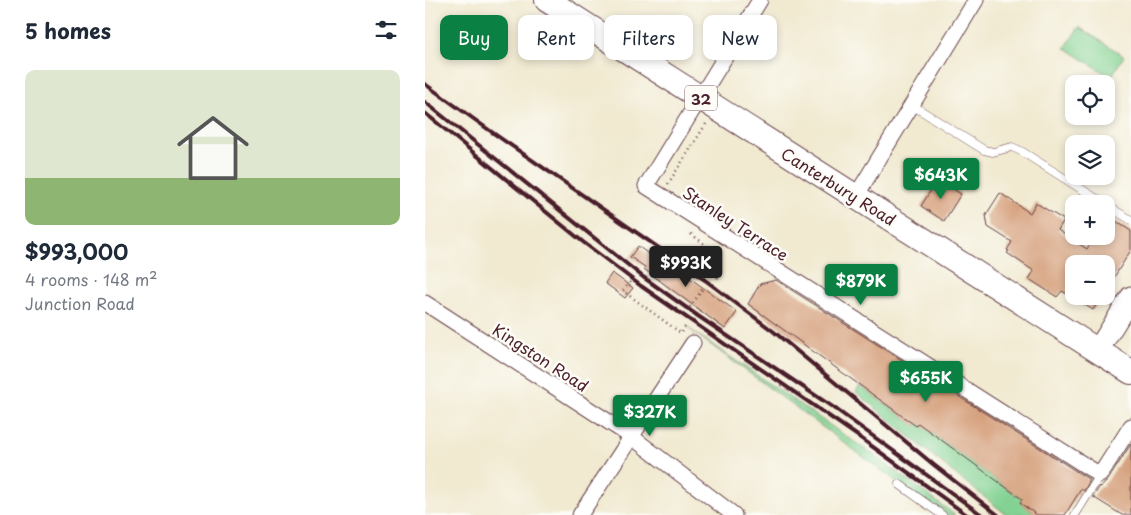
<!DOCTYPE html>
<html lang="en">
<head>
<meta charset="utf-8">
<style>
  body { margin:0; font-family:"Playpen Sans",sans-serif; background:#f6f6f7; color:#1f2937; height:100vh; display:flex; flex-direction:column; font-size:19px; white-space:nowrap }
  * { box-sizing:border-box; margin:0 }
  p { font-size:16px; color:#747a83 }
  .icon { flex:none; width:28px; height:28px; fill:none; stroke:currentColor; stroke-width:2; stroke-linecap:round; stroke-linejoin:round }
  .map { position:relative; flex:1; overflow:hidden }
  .details { display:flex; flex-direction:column; background:#fff; width:425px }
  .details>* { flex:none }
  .hud { position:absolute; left:15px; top:15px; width:475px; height:45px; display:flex; gap:10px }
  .fabs { position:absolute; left:640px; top:75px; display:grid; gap:10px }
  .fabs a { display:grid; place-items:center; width:50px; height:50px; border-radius:10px; background:#fff; box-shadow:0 2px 8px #0003; font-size:25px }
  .price { position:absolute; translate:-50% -42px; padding:0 11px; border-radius:5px; background:#0b8043; color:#fff; font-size:16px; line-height:32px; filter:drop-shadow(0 1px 2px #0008) }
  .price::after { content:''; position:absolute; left:50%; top:30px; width:15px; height:11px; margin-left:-8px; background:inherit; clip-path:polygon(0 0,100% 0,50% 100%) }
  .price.selected { background:#222; color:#fff }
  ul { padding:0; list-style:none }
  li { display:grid; align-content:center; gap:10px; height:265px; padding:0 25px }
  li span { display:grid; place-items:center; height:155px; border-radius:10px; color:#555 }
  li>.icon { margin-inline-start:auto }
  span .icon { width:90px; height:90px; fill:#fffc; stroke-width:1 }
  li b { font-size:21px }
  h2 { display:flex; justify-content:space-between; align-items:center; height:60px; padding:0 25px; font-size:21px }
  .pill { padding:0 18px; border-radius:10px; background:#fff; box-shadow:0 2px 8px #0003; font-size:18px; line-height:45px }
  .pill.selected { background:#0b8043; color:#fff }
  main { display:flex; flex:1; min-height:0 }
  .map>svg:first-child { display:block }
</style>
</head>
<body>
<main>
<section class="details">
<h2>5 homes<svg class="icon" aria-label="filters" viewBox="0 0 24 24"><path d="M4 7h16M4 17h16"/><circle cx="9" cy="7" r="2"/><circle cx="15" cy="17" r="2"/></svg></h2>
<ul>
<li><span style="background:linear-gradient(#dfe7d0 70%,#8fb573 0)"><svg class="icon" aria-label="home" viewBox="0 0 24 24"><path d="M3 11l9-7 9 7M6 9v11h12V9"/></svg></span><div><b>$993,000</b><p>4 rooms · 148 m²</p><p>Junction Road</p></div></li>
</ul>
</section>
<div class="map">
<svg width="706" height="515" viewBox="0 0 706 515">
  <rect width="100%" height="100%" fill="#fdfcf7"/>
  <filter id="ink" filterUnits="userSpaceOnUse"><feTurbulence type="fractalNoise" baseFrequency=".02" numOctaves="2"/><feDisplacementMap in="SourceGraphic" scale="10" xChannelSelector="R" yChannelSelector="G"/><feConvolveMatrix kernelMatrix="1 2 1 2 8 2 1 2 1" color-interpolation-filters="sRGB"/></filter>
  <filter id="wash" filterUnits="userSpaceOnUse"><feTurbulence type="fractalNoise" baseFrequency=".0096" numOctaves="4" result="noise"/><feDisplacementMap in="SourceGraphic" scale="20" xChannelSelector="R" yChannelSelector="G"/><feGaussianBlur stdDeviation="1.12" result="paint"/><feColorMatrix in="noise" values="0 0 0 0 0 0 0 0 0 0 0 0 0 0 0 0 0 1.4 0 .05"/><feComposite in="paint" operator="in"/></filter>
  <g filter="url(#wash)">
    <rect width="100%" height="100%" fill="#f1ead1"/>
    <g fill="#81d191" stroke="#66785e">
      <path d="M654,27L699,56L686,77L640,48Z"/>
      <path d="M263,328L447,454L530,515H517Z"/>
      <path d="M435,386L491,426L493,423L597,499L595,503L612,515H582L525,470L431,392Z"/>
    </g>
    <g id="blocks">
      <g fill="#d6a17e">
        <path d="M513,179L536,194L519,221L496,206Z"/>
        <path d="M575,193L605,213L611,203L639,220L633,230L662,249L671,236H681V215L706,231V250L681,290V264H649V296H677L668,310L637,291L632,297L604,279L609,271L582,253L584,251L582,250L587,242L563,227L561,215Z"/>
        <path d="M213,246L227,257L230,253L312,312L300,329L219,269L220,267L205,257Z"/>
        <path d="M187,273L208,288L200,298L180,283Z"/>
        <path d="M351,280L665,480L659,491L656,489L640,515H612L595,503L597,499L493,423L491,426L323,304L335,284Z"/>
        <path d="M706,444V515H697L668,497L675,486L676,487L683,480Z"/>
      </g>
    </g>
  </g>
  <g filter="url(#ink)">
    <use href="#blocks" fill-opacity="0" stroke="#633d44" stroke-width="1"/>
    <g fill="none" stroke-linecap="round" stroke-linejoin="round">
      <g stroke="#633d44" stroke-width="9">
        <g id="service">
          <path d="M487,105L559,150L568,152L587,147L596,151L680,204"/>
          <path d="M681,205L706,220"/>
          <path d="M474,484L517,515"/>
          <path d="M650,515L675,475"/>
        </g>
      </g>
      <g stroke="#633d44" stroke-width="17">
        <g id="minor">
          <path d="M335,0L221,186L675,475L706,426"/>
          <path d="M431,196L551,0"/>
          <path d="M0,303L207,437L309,515"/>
          <path d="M155,515L268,343"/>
        </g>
      </g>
      <g stroke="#633d44" stroke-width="23">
        <path id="secondary" d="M673,350L706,297"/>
      </g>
      <g stroke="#633d44" stroke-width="26">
        <path id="primary" d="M122,0L706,372"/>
      </g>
      <g stroke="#633d44" stroke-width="2.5" stroke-dasharray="1 4" stroke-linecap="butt">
        <path d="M243,184L281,124"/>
        <path d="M266,234C283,247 299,255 292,280"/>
        <path d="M205,282L198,291L257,334"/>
        <path d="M265,307L279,287"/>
        <path d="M257,332L261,325"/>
      </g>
      <use href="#service" stroke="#fff" stroke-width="8"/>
      <use href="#minor" stroke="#fff" stroke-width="15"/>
      <use href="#secondary" stroke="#fff" stroke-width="21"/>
      <use href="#primary" stroke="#fff" stroke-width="24"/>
      <g stroke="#4a1f2b" stroke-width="4">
        <path d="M0,84L71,135L280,280L348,331L509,465L573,515"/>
        <path d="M0,102L218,277L273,316L412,410L557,515"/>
        <path d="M0,113L158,242L216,286L437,439L542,515"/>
      </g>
    </g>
  </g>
  <g text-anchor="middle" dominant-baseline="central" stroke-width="5" stroke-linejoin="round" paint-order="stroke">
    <rect fill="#fdfcf7" stroke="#806168" stroke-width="1" x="260" y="85.5" width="32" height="25" rx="4"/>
    <g font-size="15" font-weight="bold" fill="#4a1f2b">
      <text x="276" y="98">32</text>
    </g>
    <g font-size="16" fill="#4a1f2b" stroke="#fdfcf7">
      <text transform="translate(414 186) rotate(32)">Canterbury Road</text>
      <text transform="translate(311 223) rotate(33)">Stanley Terrace</text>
      <text transform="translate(116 357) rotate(33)">Kingston Road</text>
    </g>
  </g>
</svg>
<div class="fabs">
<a><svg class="icon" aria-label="locate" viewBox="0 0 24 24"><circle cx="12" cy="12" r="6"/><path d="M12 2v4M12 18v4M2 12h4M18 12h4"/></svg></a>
<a><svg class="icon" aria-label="layers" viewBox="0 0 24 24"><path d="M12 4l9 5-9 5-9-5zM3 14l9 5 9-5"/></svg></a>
<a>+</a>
<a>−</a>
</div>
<b class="price" style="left:516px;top:200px">$643K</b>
<b class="price selected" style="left:261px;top:288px">$993K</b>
<b class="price" style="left:436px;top:306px">$879K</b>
<b class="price" style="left:501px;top:403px">$655K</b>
<b class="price" style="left:225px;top:437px">$327K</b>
<div class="hud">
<a class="pill selected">Buy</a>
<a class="pill">Rent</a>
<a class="pill">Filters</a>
<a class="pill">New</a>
</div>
</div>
</main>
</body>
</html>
